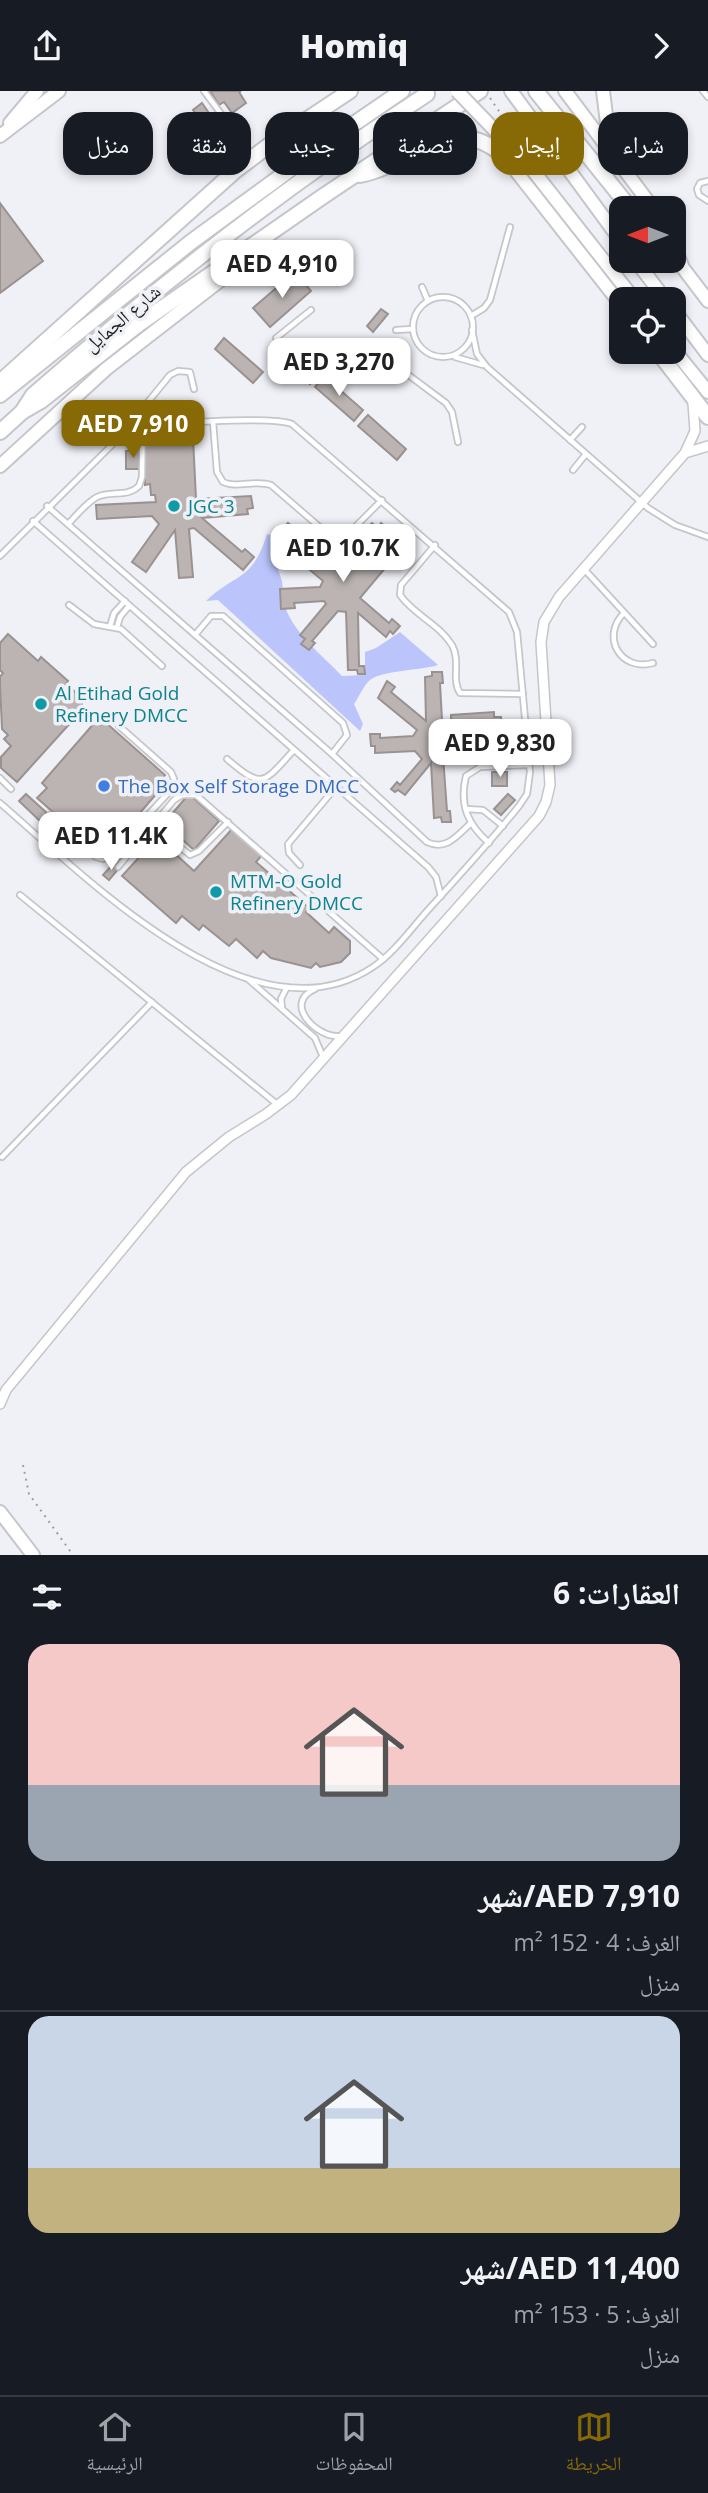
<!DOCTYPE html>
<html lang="ar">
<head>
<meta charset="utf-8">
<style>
  body { margin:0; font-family:"Open Sans","Noto Naskh Arabic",sans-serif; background:#242831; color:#f1f3f6; direction:rtl; height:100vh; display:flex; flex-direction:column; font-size:26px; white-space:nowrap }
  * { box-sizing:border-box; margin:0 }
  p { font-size:23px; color:#9ea1a6 }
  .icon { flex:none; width:38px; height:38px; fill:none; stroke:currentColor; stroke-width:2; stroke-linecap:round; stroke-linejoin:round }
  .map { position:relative; height:1464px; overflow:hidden; direction:ltr }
  .drawer { display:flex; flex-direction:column; background:#171b24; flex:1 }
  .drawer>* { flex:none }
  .banner { position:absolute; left:21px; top:21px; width:667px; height:63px; direction:rtl; display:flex; gap:14px }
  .needle { width:46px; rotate:270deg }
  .fabs { position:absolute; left:609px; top:105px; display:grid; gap:14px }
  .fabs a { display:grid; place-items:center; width:77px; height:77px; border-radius:14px; background:#171b24; box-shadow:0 4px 10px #0003; font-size:35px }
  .price { position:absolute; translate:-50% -60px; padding:0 16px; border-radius:14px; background:#fff; color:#222; font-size:23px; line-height:46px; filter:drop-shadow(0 2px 4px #0008) }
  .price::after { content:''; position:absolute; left:50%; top:42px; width:21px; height:16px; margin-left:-10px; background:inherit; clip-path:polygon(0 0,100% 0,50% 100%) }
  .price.active { background:#876905; color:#fff }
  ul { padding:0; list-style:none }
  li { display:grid; align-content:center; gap:14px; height:371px; padding:0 28px }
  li+li { border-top:2px solid #363941 }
  li span { display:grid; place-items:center; height:217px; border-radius:21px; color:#555 }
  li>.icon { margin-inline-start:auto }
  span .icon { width:126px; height:126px; fill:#fffc; stroke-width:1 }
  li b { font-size:30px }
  h2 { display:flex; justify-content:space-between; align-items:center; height:84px; padding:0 28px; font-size:30px }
  .pill { padding:0 24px; border-radius:21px; background:#171b24; box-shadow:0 4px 10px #0003; font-size:24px; line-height:63px }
  .pill.active { background:#876905; color:#fff }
  header { display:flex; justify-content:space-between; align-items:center; height:91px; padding:0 28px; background:#171b24; font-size:32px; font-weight:800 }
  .menu { display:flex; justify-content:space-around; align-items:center; height:98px; border-top:2px solid #363941; background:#171b24; font-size:19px; color:#9ea1a6 }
  .menu a { display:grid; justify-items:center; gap:4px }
  .menu .active { color:#876905 }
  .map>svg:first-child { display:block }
</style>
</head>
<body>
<header><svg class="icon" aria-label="forward" viewBox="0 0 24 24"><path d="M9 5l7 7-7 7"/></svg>Homiq<svg class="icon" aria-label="share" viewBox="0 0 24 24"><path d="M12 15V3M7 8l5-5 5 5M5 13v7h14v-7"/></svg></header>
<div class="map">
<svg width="708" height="1464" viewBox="0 0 708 1464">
  <rect width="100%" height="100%" fill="#f0f1f7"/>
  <path fill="#bbc4fb" d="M267,443L281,446C271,458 276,473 281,487C284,495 282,505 284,513C293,542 322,564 342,585L365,584V561L376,557L400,541L438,574C422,579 380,580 370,589C363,595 359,606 354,613L363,633L360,640L218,509L206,510C237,481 252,491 267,443Z"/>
  <g fill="#bbb4b3" stroke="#999291" stroke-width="2">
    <path d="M210,0H241L239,1L246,12L232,22L224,11L219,14Z"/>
    <path d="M202,12L211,25L202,32L193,19Z"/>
    <path d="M0,112L43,170L0,202Z"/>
    <path d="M319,168L333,180L328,186L314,174Z"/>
    <path d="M295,181L311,200L270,236L253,217Z"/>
    <path d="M381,218L388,223L373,241L367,235Z"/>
    <path d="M224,247L263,281L253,292L215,258Z"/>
    <path d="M281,248L320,282L310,293L271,259Z"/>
    <path d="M324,285L363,319L354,330L315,296Z"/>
    <path d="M368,324L406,358L397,369L358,335Z"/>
    <path d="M181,341V347H193L196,408L251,405L253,417L247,418L248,423L202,427L242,461L245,458L254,466L243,479L194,437L189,438L193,486L179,487L175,439L146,481L132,471L159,433L152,425L97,428L96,414L156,411L155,404H151L150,393L145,394L144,350L148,348V342Z"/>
    <path d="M139,359V378H126V360Z"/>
    <path d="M288,432L300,442L296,446L331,476L339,466L336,463L362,432L367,437L372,432L378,437L381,432L392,441L387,446L397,455L393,460L397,463L360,507L389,532L392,528L400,535L393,543L390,540L386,546L358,522L359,575H364L365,583H358L357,579H348L346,521L338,520L312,550L315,552L309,559L301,553L305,548L300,544L326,513L324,510L294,512L295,517L281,518L280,498L320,496L323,490L277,451L283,444L280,441Z"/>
    <path d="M8,543L38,570L41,566L68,590L66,593L82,607V619L17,691L1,677V666L11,655L4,648L8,644L2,638L0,594V586L3,582L0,579V552Z"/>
    <path d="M432,581H442L443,592H440L442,629H451V624L494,621V626H501L502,637H506L508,653H502L503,661H496V665L452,668L451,664L443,665L447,720H450L451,731H442L441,726L434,727L431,672L405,704L398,699L395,701L391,698L397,691L400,694L422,668L415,660L375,662V655H371L370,643H380V647L413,645L417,639L378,607L387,590L395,596L391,601L426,630L425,586L432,585Z"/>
    <path d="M96,630L100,634L104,630L165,684L161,689L165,693L112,754L107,749L97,760L37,707L47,697L42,692Z"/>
    <rect x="492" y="681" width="15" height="14"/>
    <path d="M26,703L47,722L40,730L19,710Z"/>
    <path d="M189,703L219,730L194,759L164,732Z"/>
    <path d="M508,703L515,709L501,724L494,718Z"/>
    <path d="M233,737L262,764L256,771L309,817L306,821L329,842L334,836L350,850V862L341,871L320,876L316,872L311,877L271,867L263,860L257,867L236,848L229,855L203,834L199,839L182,825L176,832L122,785L153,751L157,754L161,750L194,780Z"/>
    <path d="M114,772L119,777L109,789L103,784Z"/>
  </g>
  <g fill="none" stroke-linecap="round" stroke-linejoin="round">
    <g stroke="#c5c6cb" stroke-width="8">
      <g id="service">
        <path d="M204,0L251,63"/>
        <path d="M703,0L708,6"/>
        <path d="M708,90L700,92L697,98L699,104L708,110"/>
        <path d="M422,196L428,210"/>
        <circle cx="443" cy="236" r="30"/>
        <path d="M471,225L484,217L490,209L510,136"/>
        <path d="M396,239L413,238"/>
        <path d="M472,239L477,263L487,276L648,417L675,434L708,446"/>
        <path d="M276,247L311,219"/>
        <path d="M383,265L446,312L452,321L458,351"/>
        <path d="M455,266L483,274"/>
        <path d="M213,331L217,381L223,391C238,398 255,388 271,394L330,445H343L349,442L382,409"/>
        <path d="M570,349L582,336"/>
        <path d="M573,379L586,363"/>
        <path d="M47,415L332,663L427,751C446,760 457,745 470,733"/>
        <path d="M33,430L428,776L436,786L441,805"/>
        <path d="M68,433C77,424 86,412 97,406C111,399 127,407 139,395L142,386L143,317L170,284L178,280L190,281L194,298"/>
        <path d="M435,454L401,494L400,504C414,524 439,533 452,554C461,570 451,589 460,602L523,603"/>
        <path d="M0,465L122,344L131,338C156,332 270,325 292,333L509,521L517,541L530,681L527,703L519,715C490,751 459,785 428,819C411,838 394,862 373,876C252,957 85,785 0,712"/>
        <path d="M585,479L653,553"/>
        <path d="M69,514L94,533L121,538L162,575"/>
        <path d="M624,522C600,546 621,581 653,572"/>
        <path d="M110,535L114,522L125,510"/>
        <path d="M117,536L120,526L129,515"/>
        <path d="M195,544L211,525H223L343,632L347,644L332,663"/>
        <path d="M227,668C264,700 264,691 294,659"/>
        <path d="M0,687L11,698"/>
        <path d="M466,718L483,719L503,735"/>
        <path d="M50,724L96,766L103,768L110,765L171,699L174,688L171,681L119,635"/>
        <path d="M153,734L190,764L199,760L228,731"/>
        <path d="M44,750L59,733"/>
        <path d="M489,752C468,734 459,714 466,685L480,676L529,674"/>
        <path d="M300,774L289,762L288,753L336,696"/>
        <path d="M118,776L174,709L182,704H196L383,868"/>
        <path d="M20,804L278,1014"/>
        <path d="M248,888L315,947L323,966"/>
        <path d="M315,898C282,912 317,948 341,945"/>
        <path d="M282,917L281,908L287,896"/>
        <path d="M2,1066L152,911"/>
      </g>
    </g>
    <g stroke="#c5c6cb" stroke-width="12">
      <g id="minor">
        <path d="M685,362L708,355"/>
        <path d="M0,1313L6,1299L186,1081L229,1046L266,1023L291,1004L539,725L546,711L550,694L541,551L544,531L559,506L685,362L695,340L693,312"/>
      </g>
    </g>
    <g stroke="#c5c6cb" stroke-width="16">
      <g id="secondary">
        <path d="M511,0L621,150"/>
        <path d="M565,0L653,117"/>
        <path d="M603,0L610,56"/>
        <path d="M10,32L37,0"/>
        <path d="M0,45L59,0"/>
        <path d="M674,155L683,177L708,210"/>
        <path d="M636,170L665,208"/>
        <path d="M674,219L708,264"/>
        <path d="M674,259L708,301"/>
        <path d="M0,375L106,278L222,188L242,164"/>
        <path d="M0,1421L33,1464"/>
      </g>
    </g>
    <g stroke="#c5c6cb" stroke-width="18">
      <g id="primary">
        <path d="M536,0L630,117"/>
        <path d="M360,84C416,73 455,14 511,72L621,212"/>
        <path d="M674,165L677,168"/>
        <path d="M658,261L708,326"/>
        <path d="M0,291L235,80L276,49L350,0"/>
        <path d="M0,304L191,151L329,50L402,0"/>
        <path d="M22,321L41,310L139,233L322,106L480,0"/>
        <path d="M0,341L22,321L33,304C158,195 288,93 427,3"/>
      </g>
    </g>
    <g stroke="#9e9fa3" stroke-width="2" stroke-dasharray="2 5" stroke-linecap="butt">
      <path d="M490,7L505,29"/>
      <path d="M23,1374L29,1403L73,1464"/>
    </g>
    <use href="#service" stroke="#fff" stroke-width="4.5"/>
    <use href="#minor" stroke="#fff" stroke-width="9"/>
    <use href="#secondary" stroke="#fff" stroke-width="12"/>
    <use href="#primary" stroke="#fff" stroke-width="14"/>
    <g stroke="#c5c6cb" stroke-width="16" stroke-linecap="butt">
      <path id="secondary-bridge" d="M457,0L531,77L634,208"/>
    </g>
    <use href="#secondary-bridge" stroke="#fff" stroke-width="12"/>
  </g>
  <g fill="#0f9aa8" stroke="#f0f1f7" stroke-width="2.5">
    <circle cx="174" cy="415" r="7"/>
    <circle cx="41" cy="613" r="7"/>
    <circle cx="216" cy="801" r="7"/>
  </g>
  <circle fill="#3f7fe0" stroke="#f0f1f7" stroke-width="2.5" cx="104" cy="695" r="7"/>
  <g text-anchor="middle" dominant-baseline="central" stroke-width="7" stroke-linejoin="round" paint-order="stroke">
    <g font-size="19" fill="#1f1f21" stroke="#f0f1f7">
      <text transform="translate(122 227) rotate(-40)">شارع الجمايل</text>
    </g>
    <g font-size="19" fill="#0d838f" stroke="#f0f1f7" text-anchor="start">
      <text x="188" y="415">JGC 3</text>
      <text x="55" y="602">Al Etihad Gold<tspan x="55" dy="22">Refinery DMCC</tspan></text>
      <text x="230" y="790">MTM-O Gold<tspan x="230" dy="22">Refinery DMCC</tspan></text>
    </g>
    <g font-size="19" fill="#366cbe" stroke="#f0f1f7" text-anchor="start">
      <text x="118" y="695">The Box Self Storage DMCC</text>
    </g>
  </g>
</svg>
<div class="fabs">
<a><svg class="needle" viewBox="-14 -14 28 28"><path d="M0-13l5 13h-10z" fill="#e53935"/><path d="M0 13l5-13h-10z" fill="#9ea1a6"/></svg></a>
<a><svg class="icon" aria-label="locate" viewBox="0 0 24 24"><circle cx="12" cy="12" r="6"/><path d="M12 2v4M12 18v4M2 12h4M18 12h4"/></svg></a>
</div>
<b class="price" style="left:282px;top:209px">AED 4,910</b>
<b class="price" style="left:339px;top:307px">AED 3,270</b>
<b class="price active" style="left:133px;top:369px">AED 7,910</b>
<b class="price" style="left:343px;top:493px">AED 10.7K</b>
<b class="price" style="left:500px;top:688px">AED 9,830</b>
<b class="price" style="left:111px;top:781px">AED 11.4K</b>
<div class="banner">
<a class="pill">شراء</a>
<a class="pill active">إيجار</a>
<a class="pill">تصفية</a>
<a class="pill">جديد</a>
<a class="pill">شقة</a>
<a class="pill">منزل</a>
</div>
</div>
<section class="drawer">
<h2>العقارات: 6<svg class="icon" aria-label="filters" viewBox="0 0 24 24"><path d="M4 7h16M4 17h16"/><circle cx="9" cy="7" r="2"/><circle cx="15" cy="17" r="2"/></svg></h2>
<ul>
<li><span style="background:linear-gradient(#f6c9c9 65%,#9aa5b1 0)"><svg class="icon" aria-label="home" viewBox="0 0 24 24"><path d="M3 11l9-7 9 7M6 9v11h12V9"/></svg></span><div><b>AED 7,910/شهر</b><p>الغرف: 4 · 152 m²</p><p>منزل</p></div></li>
<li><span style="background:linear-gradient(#c9d6e8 70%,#c2b280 0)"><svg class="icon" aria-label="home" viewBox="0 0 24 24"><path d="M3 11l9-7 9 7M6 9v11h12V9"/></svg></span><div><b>AED 11,400/شهر</b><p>الغرف: 5 · 153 m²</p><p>منزل</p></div></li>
</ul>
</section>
<nav class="menu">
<a class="active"><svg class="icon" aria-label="map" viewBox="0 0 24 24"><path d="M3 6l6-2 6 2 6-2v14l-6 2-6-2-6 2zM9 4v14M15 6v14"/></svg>الخريطة</a>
<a><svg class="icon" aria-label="saved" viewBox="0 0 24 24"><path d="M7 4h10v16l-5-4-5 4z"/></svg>المحفوظات</a>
<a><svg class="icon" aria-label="home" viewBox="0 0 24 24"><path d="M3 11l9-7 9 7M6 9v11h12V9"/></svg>الرئيسية</a>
</nav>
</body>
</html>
